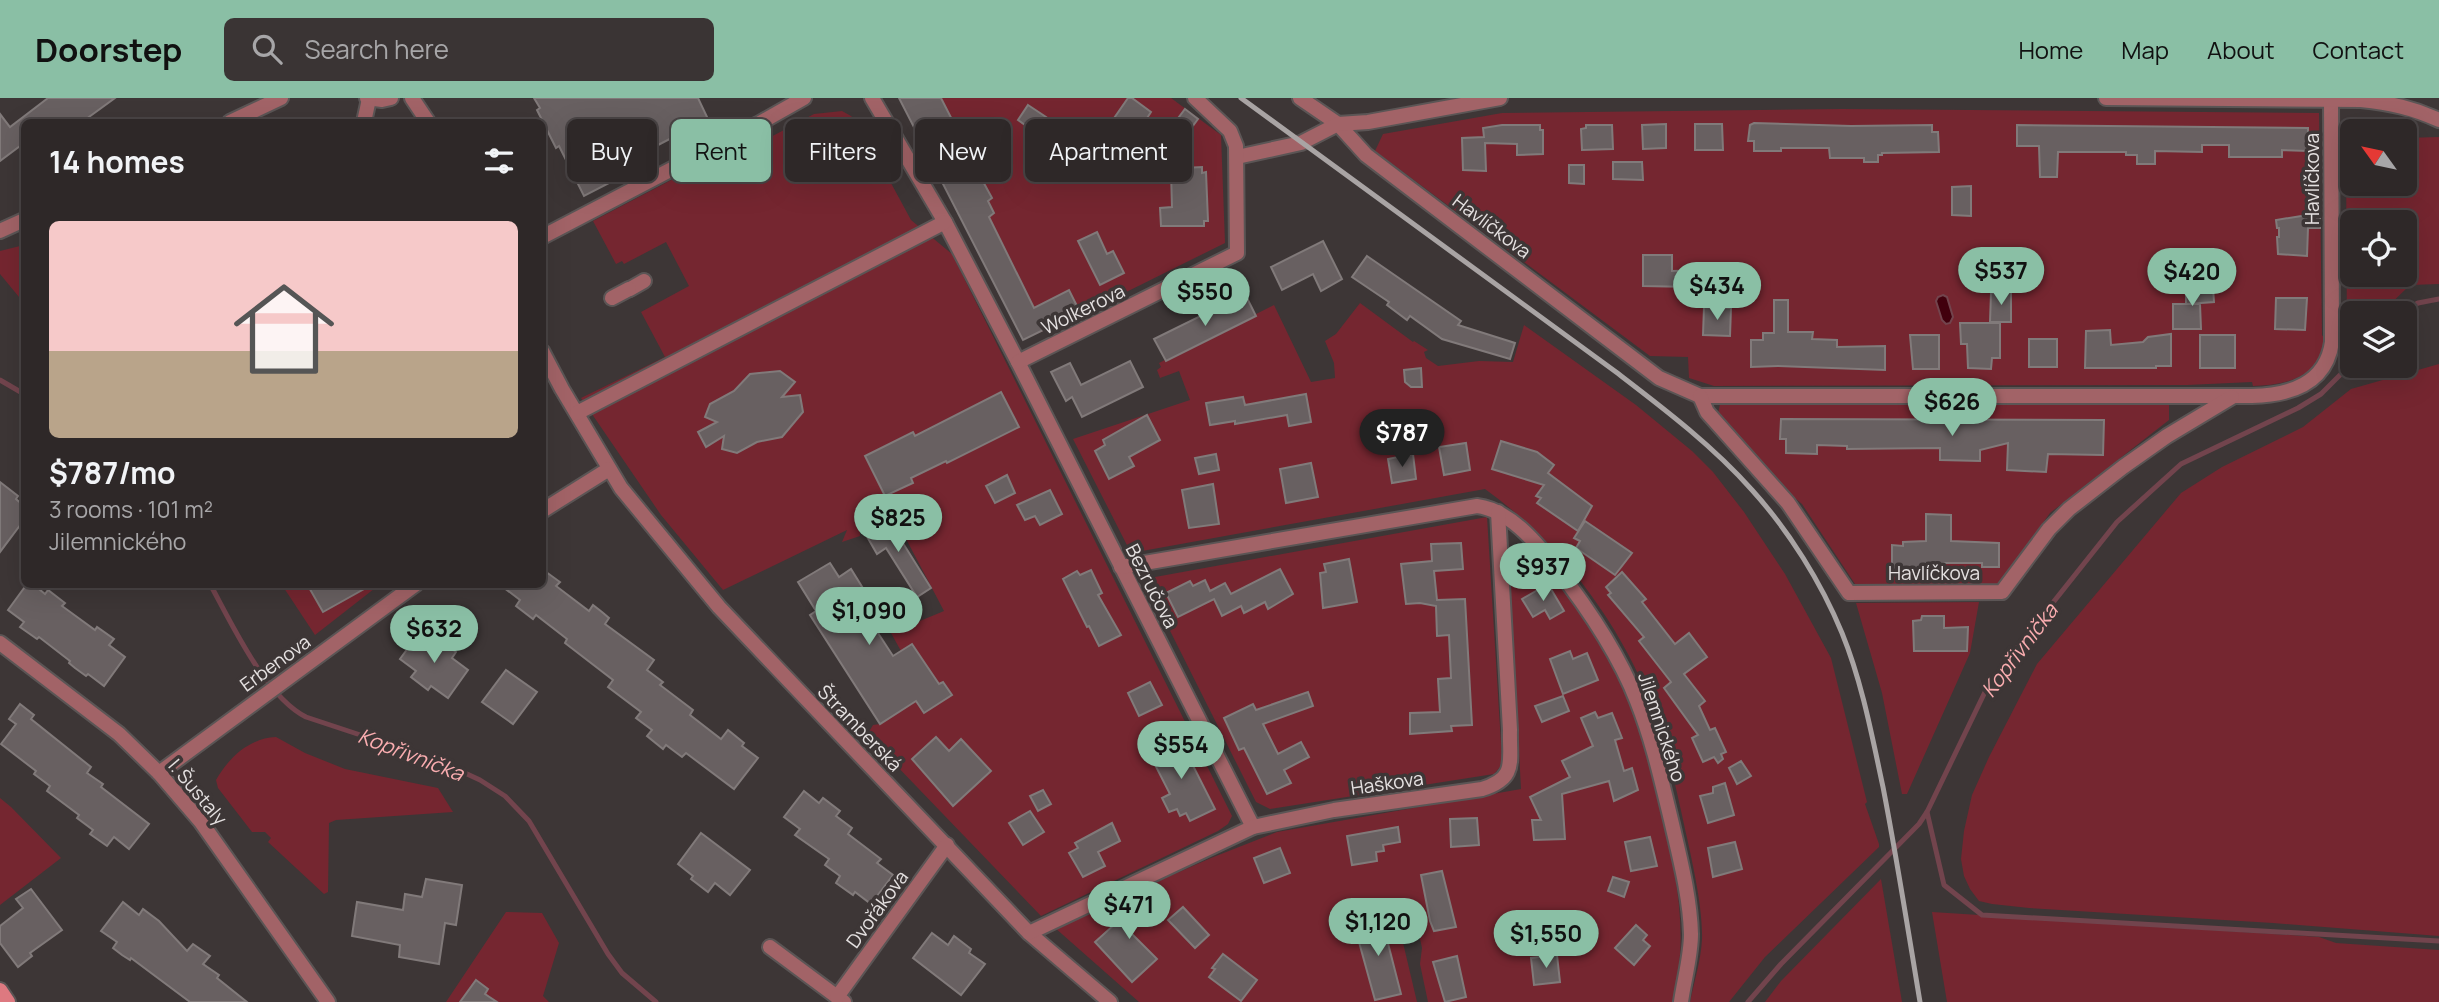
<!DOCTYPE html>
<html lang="en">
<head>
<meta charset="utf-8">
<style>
  body { margin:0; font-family:Manrope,sans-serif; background:#3a3434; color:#f1f3f6; height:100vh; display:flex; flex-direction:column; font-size:26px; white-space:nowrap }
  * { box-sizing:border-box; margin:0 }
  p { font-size:23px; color:#a7a6a8 }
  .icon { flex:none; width:38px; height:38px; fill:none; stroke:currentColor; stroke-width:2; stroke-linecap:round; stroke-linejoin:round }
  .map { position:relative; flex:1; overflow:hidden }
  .details { position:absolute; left:21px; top:21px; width:525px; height:469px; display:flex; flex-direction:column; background:#2e2828; border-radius:10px; box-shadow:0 7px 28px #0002,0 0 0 2px #494445 }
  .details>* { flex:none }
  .banner { position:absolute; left:567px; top:21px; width:665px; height:63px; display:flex; gap:14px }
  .needle { width:46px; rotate:303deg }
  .buttons { position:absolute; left:2340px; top:21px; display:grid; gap:14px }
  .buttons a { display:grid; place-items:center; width:77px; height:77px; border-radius:10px; background:#2e2828; box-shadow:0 7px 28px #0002,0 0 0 2px #494445; font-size:35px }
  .price { position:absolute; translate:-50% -60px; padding:0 16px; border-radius:24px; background:#8abfa5; color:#111; font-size:23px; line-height:46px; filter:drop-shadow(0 2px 4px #0008) }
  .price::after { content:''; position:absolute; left:50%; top:42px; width:21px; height:16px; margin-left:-10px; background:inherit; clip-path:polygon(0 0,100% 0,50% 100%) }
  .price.active { background:#222; color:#fff }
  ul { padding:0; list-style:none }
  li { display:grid; align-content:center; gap:14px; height:371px; padding:0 28px }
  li+li { border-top:2px solid #494445 }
  li span { display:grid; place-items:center; height:217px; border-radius:10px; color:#555 }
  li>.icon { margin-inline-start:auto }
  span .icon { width:126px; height:126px; fill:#fffc; stroke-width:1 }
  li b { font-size:30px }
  h2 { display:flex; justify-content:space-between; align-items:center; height:84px; padding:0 28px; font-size:30px }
  .tag { padding:0 24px; border-radius:10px; background:#2e2828; box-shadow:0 7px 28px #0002,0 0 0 2px #494445; font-size:24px; line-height:63px }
  .tag.active { background:#8abfa5; color:#111 }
  header { display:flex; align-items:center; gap:42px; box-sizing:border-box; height:98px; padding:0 35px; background:#8abfa5; color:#111 }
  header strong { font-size:33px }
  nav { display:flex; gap:38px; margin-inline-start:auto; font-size:24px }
  .search { width:490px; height:63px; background:#3a3434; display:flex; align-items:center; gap:18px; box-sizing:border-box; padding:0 24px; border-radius:10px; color:#a7a6a8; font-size:26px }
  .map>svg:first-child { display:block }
</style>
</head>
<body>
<header>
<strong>Doorstep</strong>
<div class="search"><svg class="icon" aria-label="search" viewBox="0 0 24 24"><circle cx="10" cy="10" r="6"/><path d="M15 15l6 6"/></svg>Search here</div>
<nav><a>Home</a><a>Map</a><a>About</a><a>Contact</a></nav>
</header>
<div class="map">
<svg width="2439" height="904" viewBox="0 0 2439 904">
  <rect width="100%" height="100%" fill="#3d3636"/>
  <g fill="#752630" fill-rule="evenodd">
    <path d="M899,0H1171L1221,37L1225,145L1090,212L1023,242Z"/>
    <path d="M1842,11L2319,15L2322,237L2326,243C2319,280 2285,287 2253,288L2252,284L2187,287L1714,288L1689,280L1688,259L1650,258L1375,53L1383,36L1502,15Z"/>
    <path d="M842,13L851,18L860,28L911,122L952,156L1232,718L1228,726L1218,733L1041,818L867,637L873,627L880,626L901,553L891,535L944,513L894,418L883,424L875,418C865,419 859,428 860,438L842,444L847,432L723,492L661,417L581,300L665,259L641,214L689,188L666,144L624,166L622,163L616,166L593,123L763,34L767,41L814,16Z"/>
    <path d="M2439,39V186L2410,187L2381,215H2352V244L2347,249L2346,43L2352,42V86H2404L2405,40ZM2352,124H2404V177H2352Z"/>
    <path d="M24,147V205L0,176V153Z"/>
    <path d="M1360,205L1413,244L1414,243L1428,252L1424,254L1426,260L1438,268L1479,263L1513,264L1524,227L1636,307L1692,353L1713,374L1744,414L1785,476L1831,560L1867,704L1865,706L1879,746V749L1765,859L1729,904H1690C1694,884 1701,862 1702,841C1703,810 1692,762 1685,731C1676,690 1667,647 1652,608C1619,523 1559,444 1485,391L1131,455L1073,341L1190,302L1179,273L1160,280L1157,272L1161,269L1159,265L1274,207L1311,284L1335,280L1334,265L1325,243L1336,236Z"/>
    <path d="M2439,266V838L2273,825L2029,810L1992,806L1979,803L1970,791L1964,778L1961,761L1964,733L1972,697L1989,659L2037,566L2181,395L2222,369L2303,329L2351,291Z"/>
    <path d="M2050,305L2169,306V322L2050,415L1999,486H1855L1802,406L1790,396L1718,316L1720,306Z"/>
    <path d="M1487,419L1502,661L1500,669L1494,676L1270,711L1256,704L1144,481Z"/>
    <path d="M1523,449C1541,459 1553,480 1566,496C1591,529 1616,567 1631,606C1644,637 1651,671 1659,704C1675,769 1691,837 1672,904H1428L1420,866L1422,850L1417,827L1400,832L1417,904H1139L1054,829L1211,760L1277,734L1521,691L1509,462L1515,450Z"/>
    <path d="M282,487H379L315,537Z"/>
    <path d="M1979,504L1970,555L1907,696H1902L1882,595L1856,505Z"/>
    <path d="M276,639L305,655L345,671L438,690L453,714L336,722L329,725L328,794L324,796L268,744L271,740L265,734H252L218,690L216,682C229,659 250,640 276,639Z"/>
    <path d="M0,700L11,709L61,760L0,807Z"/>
    <path d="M1881,781L1902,904H1765L1781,883Z"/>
    <path d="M506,814L542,815L559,845L543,898L549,904H446Z"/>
    <path d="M1932,814L2319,839L2336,845L2439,852V904H1947Z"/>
  </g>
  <path fill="#41000d" stroke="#72444d" stroke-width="2" d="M1943,197L1947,199L1953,219L1950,225L1946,226L1942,222L1936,203L1938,199Z"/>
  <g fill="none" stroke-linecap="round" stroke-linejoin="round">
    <g stroke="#72444d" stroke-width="5">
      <path d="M2401,215L2418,205L2439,201"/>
      <path d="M0,282L24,296"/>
      <path d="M210,486C232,526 265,598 306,619L439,663L480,682L505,698L529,723L608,856L622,875L656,904"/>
      <path d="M1927,714L1944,787L1982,817L2439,843"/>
      <path d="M1748,904L1781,866L1919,726L1927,714L1985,594L2009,560L2117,424L2181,366L2298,310L2321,296L2352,265"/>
    </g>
  </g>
  <g fill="#686061" stroke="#817a7a" stroke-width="2">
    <path d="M48,0H115L82,24H24V45L0,63V16L10,29Z"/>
    <path d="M534,0H698L708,21L637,58L642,68L584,98L559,48L556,50L537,12L540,10Z"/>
    <path d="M899,0H941L962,41L958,43L967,62L977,80L980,78L992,100L988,103L994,115L989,119L1034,210L1069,192L1080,214L1023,242Z"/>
    <path d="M1128,0H1132L1151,14L1136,37L1127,31L1124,35L1110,26Z"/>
    <path d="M1028,7L1046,19L1035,34L1018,22Z"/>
    <path d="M1185,11L1198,21L1187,36L1173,27Z"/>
    <path d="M1754,25L1851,28L1932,27V34H1938L1939,54L1882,55V57H1878V64H1864V60H1830L1829,50H1781V53H1754V43H1748L1750,27Z"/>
    <path d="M1666,26V50L1643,51L1642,27Z"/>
    <path d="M1695,26H1722L1723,52H1695Z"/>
    <path d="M1502,27H1540V32H1543V56L1517,57V46L1485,45L1486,73L1463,72L1462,40L1484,39L1483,30Z"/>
    <path d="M1586,27H1612L1613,51L1582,52L1581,31L1586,30Z"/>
    <path d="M2017,27L2308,30V53L2282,52V59H2229V47H2202V54L2155,53V66H2137V57H2126V54H2058L2057,79H2040L2039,48H2017Z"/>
    <path d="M1613,64H1642L1643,82L1613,81Z"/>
    <path d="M1569,67H1584V86L1569,85Z"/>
    <path d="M1202,69V75L1206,74L1208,123H1204V128H1161L1160,110L1172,109L1171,74L1183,73V70Z"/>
    <path d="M1971,88V118L1952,117V89Z"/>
    <path d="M2320,115V130H2308L2307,158L2278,156L2277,139H2279V130H2277L2276,122Z"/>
    <path d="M1097,134L1107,156L1113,153L1124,175L1100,187L1078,143Z"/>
    <path d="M1323,143L1342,181L1321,193L1313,176L1282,192L1271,169Z"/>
    <path d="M1643,157H1672V173L1703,172V178H1707V196H1692V189L1643,188Z"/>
    <path d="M1367,158L1461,223L1458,227L1515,245L1510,261L1442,241L1410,218L1407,222L1387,207L1389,204L1352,179Z"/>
    <path d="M2186,189H2213L2214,204L2187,206H2200L2201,231H2173V206H2186Z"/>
    <path d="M2011,194V224H1990L1991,195Z"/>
    <path d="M1245,196L1256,218L1166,263L1154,241Z"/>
    <path d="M2276,200H2307L2305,232L2275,231Z"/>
    <path d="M1774,202H1788V234H1813L1812,241L1837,242V249L1885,248V272L1778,268L1751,269V242H1763V235H1774Z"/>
    <path d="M1704,209L1731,210L1730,238L1703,237Z"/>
    <path d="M1960,225H2000V260H1992L1991,271L1968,270L1967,246H1961Z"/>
    <path d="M2110,232L2111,247L2143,244L2148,239L2171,236V268H2156V270H2085L2086,233Z"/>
    <path d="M1910,237H1939V271H1913Z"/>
    <rect x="2200" y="237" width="35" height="33"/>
    <rect x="2029" y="241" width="28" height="28"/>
    <path d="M1130,263L1143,289L1082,319L1072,299L1066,303L1051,274L1070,265L1081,287Z"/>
    <path d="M1421,270L1422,289H1411L1405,284L1404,272Z"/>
    <path d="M780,273L795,284L782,299L800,297L803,314L782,339L757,344L737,355L722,351L724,338L706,349L698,334L717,324L705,319L710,306L734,293L750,276Z"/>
    <path d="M1001,294L1019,329L947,365L946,363L911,380L913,385L885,398L865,358L913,334L915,338Z"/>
    <path d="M1306,296L1311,324L1289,328L1287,317L1235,326V323L1210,327L1206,305L1243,299L1245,307Z"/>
    <path d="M1147,317L1160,342L1129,359L1134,368L1109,381L1095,353L1105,347L1103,342Z"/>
    <path d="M1781,321L2104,322L2103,357L2048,356L2046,374L2007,372L2008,345L1980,352V363L1940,362V350L1847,351V348L1817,347V356L1786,355V341H1780Z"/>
    <path d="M1501,343L1537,354L1554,367L1548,375L1592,408L1578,433L1537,405L1541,400L1536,398L1544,387L1492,371Z"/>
    <path d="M1466,345L1470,372L1444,377L1439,349Z"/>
    <path d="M1216,356L1219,372L1199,376L1195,360Z"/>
    <path d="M1413,356L1416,381L1392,385L1388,361Z"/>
    <path d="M1311,365L1318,399L1286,405L1280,371Z"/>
    <path d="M1007,377L1015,395L995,405L986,388Z"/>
    <path d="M0,384L18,398L16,401L24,408V422L0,454Z"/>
    <path d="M1213,386L1219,426L1189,430L1182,392Z"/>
    <path d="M1050,392L1062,416L1040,427L1035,418L1025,422L1017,407Z"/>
    <path d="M1926,416L1951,417V443L1999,445V469H1982V465H1926V472H1892V447L1903,448V444L1926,443Z"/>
    <path d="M890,419L903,440L901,442L931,490L917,499L886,450L877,456L865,435Z"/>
    <path d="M1585,423L1632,455L1615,477L1576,450L1580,443L1574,440Z"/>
    <path d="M1461,445L1463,471L1434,473L1437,502L1465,501L1472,627L1451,628L1452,633L1410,636V615L1440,614L1438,581L1451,580L1449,537L1437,538L1436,508L1420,505L1406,506L1401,466L1432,463L1431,446Z"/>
    <path d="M1349,461L1357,504L1323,510L1320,475L1326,474L1324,466Z"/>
    <path d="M830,465L839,479L851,471L887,529L878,535L893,558L912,546L939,586L943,584L952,597L924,615L916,603L880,626L810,517L816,513L798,484Z"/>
    <path d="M542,471L560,484L556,488L589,513L593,507L602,514L609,520L605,526L654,562L647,572L663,584L660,587L693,612L690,617L721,641L728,632L744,645L742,648L758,660L734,691L686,655L682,659L666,647L663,651L647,638L652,632L636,620L641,614L608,589L613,582L565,545L567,541L536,517L533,521L516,508L520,502L499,486H542Z"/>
    <path d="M1280,471L1293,496L1268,511L1265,504L1244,515L1241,508L1222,518L1214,501L1178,519L1166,495L1190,483L1193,488L1205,482L1210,493L1225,485L1231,496Z"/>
    <path d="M1091,472L1102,495L1098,497L1121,537L1099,548L1089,528L1087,529L1063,481L1077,473L1080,477Z"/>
    <path d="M1622,474L1646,501L1642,504L1675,546L1689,535L1707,559L1684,576L1705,603L1699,608L1710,632L1715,630L1726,654L1721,656L1723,661L1718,665L1714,659L1703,664L1692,640L1698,637L1664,590L1671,584L1639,543L1644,539L1608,497L1611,495L1606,489Z"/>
    <path d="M27,486H33L45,496L48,492L65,505L62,508L95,532L97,529L114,541L109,547L125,559L104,588L88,576L86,578L75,570L69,565L70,563L39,539L37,541L20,529L24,524L8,512Z"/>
    <path d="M307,486H373L323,514Z"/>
    <path d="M1548,486L1564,513L1550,521L1545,512L1533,519L1522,501Z"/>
    <path d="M1922,518H1944V530L1968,529L1967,553H1914L1913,523L1921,522Z"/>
    <path d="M419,535L435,547L439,542L456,554L452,560L468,572L448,600L431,588L428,592L411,579L416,573L400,561Z"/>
    <path d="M1570,553L1573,561L1587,555L1598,582L1563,596L1550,561Z"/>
    <path d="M506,572L537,594L513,626L482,604Z"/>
    <path d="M1150,584L1162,607L1139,618L1128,595Z"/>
    <path d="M1308,594L1313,608L1263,626L1278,656L1301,644L1309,659L1284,672L1291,685L1267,696L1244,650L1239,652L1224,620L1253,606L1256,612Z"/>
    <path d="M1563,598L1569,613L1542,624L1535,608Z"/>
    <path d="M20,606L34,617L31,621L91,669L87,675L103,686L101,689L149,726L129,751L114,739L107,748L90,736L93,732L77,720L79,717L47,693L50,688L34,676L36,673L1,646L16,626L9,621Z"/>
    <path d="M1595,614L1598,620L1612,615L1622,640L1615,642L1624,673L1632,670L1638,692L1614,703L1609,683L1562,696L1565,741L1534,742L1532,722H1541L1530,699L1570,679L1562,663L1593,648L1581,620Z"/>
    <path d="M936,639L949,653L961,641L991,673L953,708L912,661Z"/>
    <path d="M1179,640L1215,711L1190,723L1186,715L1180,718L1177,711L1169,714L1162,700L1170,696L1149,655Z"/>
    <path d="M1741,663L1751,678L1737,686L1729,670Z"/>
    <path d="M1725,685L1734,717L1708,725L1700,698L1713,695V689Z"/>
    <path d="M1043,692L1051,706L1038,713L1030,698Z"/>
    <path d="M804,693L819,705L823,700L840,713L836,718L852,730L848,736L881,761L877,765L893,777L871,806L855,794L853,797L836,785L840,778L825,767L829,761L795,737L800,731L784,719Z"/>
    <path d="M1030,713L1044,734L1023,747L1009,725Z"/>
    <path d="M1477,720L1479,747L1451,749L1450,721Z"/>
    <path d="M1112,725L1120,743L1098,754L1105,768L1083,779L1069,755L1078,750L1075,745Z"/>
    <path d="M1398,729L1400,744L1383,747L1384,753L1376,754L1377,763L1352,767L1347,738Z"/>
    <path d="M701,735L750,772L730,797L715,785L708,794L691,781L693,778L678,766Z"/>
    <path d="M1650,739L1657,768L1631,773L1625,744Z"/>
    <path d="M1735,744L1742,771L1713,779L1708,750Z"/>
    <path d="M1280,750L1290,775L1264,785L1254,760Z"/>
    <path d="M1442,773L1456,829L1434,833L1430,823L1421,777Z"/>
    <path d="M1613,779L1629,784L1624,799L1608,793Z"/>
    <path d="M426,781L462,787L456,827L445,825L439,866L399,859L400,847L352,838L357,804L403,812L405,796L422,799Z"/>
    <path d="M31,791L62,832L30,855L32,858L18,869L0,845V828L23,810L16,801Z"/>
    <path d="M1151,795L1160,806L1128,832L1157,861L1132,884L1095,844L1115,826L1111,821L1121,812L1126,817Z"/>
    <path d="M123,804L139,817L143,811L159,823L187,853L193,846L210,858L203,866L219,877L217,880L247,904H190L131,860L130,862L122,857L113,850L117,844L101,833Z"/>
    <path d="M1183,809L1209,837L1195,850L1168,822Z"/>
    <path d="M1381,818L1401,896L1375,902L1354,826Z"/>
    <path d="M1636,827L1647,837L1643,842L1650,848L1634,867L1615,850Z"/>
    <path d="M932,835L948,847L954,838L971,851L969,855L985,866L961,897L913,860Z"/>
    <path d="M1223,856L1257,882L1241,903L1209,879L1215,871L1212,870Z"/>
    <path d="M1557,857L1560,884L1534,887L1531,860Z"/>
    <path d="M1457,858L1466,899L1445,904L1433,864Z"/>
    <path d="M476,882L488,891L485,896L497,904H460Z"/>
  </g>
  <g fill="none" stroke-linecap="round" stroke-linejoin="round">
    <g stroke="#5b5555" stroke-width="18">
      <g id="street">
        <path d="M367,0L382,2L391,0"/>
        <path d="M412,0L428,24"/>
        <path d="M872,0L945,124L1018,264L1253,729"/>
        <path d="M1300,0L1338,26L1366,57L1659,280L1700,298H2252C2290,297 2326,286 2332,244L2331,0"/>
        <path d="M2106,0L2361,2C2390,5 2413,10 2439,22"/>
        <path d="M230,24L281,0"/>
        <path d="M364,24L369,1"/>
        <path d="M1237,59L1301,45L1338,26L1368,24L1500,0"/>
        <path d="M0,133L24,122"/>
        <path d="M542,139L758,26L804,0"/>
        <path d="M630,191L644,183"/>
        <path d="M612,200L629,191"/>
        <path d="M542,253L562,291L621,390L719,509L1029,835L1110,904"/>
        <path d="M1018,264L1237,155L1236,48L1230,33L1195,0"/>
        <path d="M1700,298L1707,314L1788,405L1849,495L2002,494L2049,431L2069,411L2123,369L2167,338L2232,299"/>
        <path d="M577,315L945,124"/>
        <path d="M542,413L609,371"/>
        <path d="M1121,469L1477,408C1509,412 1535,443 1555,468C1587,509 1618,554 1637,603C1653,643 1662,685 1672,726C1680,761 1690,799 1691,836C1691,858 1684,882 1681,904"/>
        <path d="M0,545L119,636L159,675L201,724L328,904"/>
        <path d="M159,675L416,486"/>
        <path d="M1029,835L1253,729L1334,712L1482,691C1518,680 1509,663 1510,632L1498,414"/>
        <path d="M770,849L844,904"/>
        <path d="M837,899L947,747"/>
      </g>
    </g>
    <g stroke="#5b5555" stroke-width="18">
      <path id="secondary" d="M0,892L8,904"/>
    </g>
    <use href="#street" stroke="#a26367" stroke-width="14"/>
    <use href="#secondary" stroke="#dd7980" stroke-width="14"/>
    <path stroke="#a9a4a4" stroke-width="5" d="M1241,0L1616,274C1663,310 1712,347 1752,392C1789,433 1821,484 1842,535C1862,584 1872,638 1883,689C1897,761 1908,832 1920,904"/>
  </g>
  <g text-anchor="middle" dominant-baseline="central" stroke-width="7" stroke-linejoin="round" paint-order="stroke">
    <g font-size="19" fill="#e5e1e1" stroke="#3d3636">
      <text transform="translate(2312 81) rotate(-90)">Havlíčkova</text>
      <text transform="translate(1492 128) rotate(37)">Havlíčkova</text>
      <text transform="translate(1083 211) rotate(-26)">Wolkerova</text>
      <text x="1934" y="475">Havlíčkova</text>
      <text transform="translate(1152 488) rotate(63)">Bezručova</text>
      <text transform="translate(275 565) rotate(-36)">Erbenova</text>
      <text transform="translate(1662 629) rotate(72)">Jilemnického</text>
      <text transform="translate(860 630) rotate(46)">Štramberská</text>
      <text transform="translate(1387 685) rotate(-8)">Haškova</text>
      <text transform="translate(198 694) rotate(50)">I. Šustaly</text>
      <text transform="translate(877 811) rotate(-54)">Dvořákova</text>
    </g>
    <g font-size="21" font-style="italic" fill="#faadb0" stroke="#3d3636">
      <text transform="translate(2019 552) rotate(-53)">Kopřivnička</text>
      <text transform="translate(411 656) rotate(21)">Kopřivnička</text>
    </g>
  </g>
</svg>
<div class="buttons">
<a><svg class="needle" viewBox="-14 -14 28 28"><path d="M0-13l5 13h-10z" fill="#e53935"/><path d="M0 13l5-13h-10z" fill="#a7a6a8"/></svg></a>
<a><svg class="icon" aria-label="locate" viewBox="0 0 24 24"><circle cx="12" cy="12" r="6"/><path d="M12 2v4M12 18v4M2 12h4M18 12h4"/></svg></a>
<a><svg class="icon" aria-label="layers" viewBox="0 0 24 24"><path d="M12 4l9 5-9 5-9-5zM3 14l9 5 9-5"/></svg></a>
</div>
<b class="price" style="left:2001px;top:209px">$537</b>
<b class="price" style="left:2192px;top:210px">$420</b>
<b class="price" style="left:1717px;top:224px">$434</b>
<b class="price" style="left:1205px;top:230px">$550</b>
<b class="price" style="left:1952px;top:340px">$626</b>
<b class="price active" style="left:1402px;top:371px">$787</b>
<b class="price" style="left:898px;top:456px">$825</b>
<b class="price" style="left:1543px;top:505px">$937</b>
<b class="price" style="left:869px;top:549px">$1,090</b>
<b class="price" style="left:434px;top:567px">$632</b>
<b class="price" style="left:1181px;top:683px">$554</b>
<b class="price" style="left:1129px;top:843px">$471</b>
<b class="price" style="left:1378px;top:860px">$1,120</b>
<b class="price" style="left:1546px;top:872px">$1,550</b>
<div class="banner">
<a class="tag">Buy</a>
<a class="tag active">Rent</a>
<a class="tag">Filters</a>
<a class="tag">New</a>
<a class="tag">Apartment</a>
</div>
<section class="details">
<h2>14 homes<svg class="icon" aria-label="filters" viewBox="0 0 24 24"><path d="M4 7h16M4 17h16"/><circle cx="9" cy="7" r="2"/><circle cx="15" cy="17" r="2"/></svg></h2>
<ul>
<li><span style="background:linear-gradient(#f6c9c9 60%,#b9a48a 0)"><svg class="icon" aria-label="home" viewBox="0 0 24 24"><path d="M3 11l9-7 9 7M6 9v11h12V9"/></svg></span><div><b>$787/mo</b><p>3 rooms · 101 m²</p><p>Jilemnického</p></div></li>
</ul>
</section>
</div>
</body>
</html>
